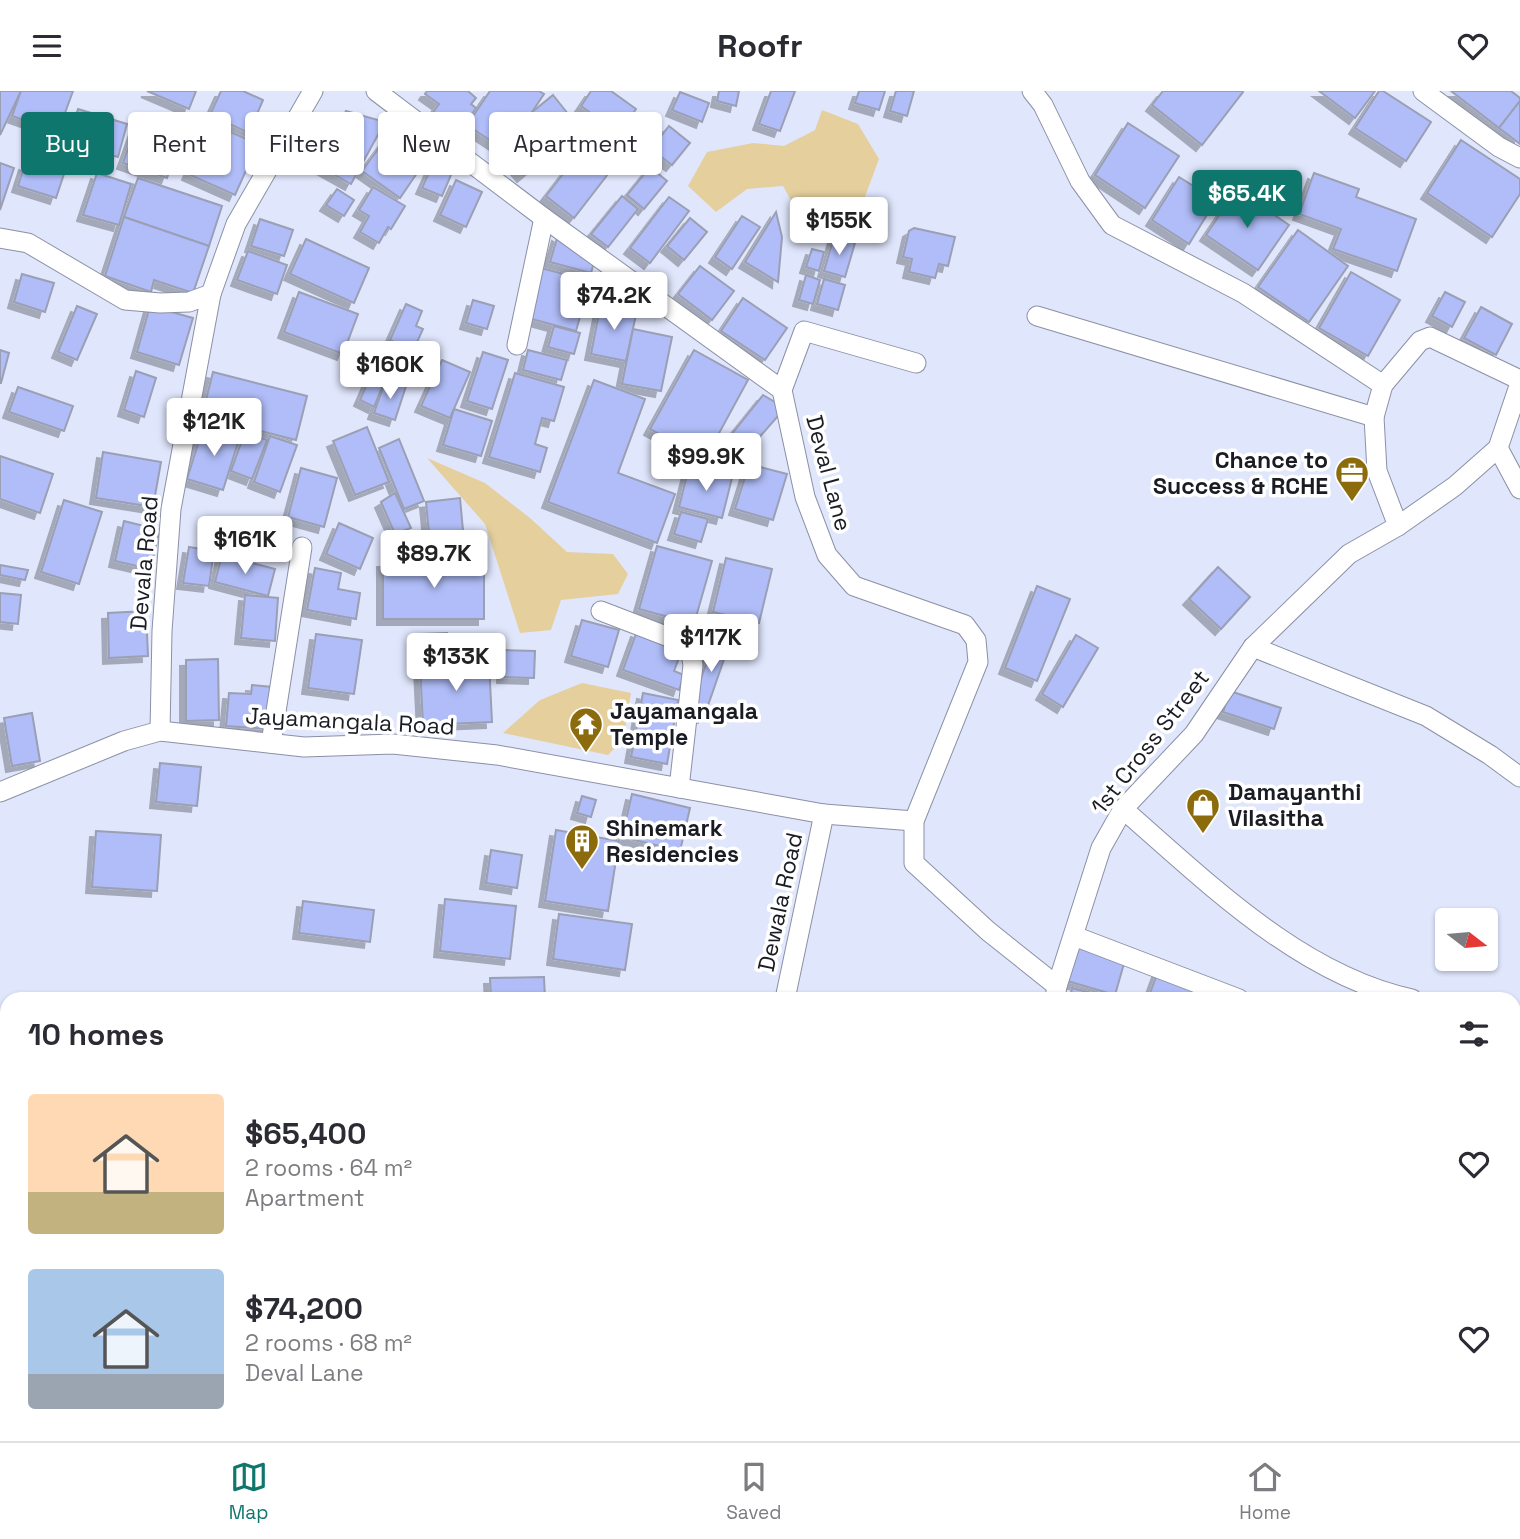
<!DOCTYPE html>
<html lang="en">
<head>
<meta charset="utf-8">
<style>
  body { margin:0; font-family:"Space Grotesk",sans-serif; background:#f7f7f7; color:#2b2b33; height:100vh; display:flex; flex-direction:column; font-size:26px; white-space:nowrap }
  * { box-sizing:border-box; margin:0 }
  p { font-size:23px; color:#7c7c81 }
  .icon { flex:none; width:38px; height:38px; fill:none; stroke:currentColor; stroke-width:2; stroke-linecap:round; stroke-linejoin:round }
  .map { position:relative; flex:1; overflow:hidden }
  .sheet { position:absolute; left:0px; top:901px; width:1521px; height:450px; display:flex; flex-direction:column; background:#fff; border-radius:21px 21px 0 0; box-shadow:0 2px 5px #0004 }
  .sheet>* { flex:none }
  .top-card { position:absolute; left:21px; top:21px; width:700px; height:63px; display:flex; gap:14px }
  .needle { width:46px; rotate:106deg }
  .fabs { position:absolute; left:1435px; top:817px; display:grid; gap:14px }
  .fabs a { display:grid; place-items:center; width:63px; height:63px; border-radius:7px; background:#fff; box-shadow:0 2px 5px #0004; font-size:35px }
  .price { position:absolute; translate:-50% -60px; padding:0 16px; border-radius:7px; background:#fff; color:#222; font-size:23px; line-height:46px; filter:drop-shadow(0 2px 4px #0008) }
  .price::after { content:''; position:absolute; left:50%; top:42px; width:21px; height:16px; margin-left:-10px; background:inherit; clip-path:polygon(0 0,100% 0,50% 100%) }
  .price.active { background:#0f766e; color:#fff }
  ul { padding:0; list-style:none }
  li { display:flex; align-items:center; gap:21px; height:175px; padding:0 28px }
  li span { display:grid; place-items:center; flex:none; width:196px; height:140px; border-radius:7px; color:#555 }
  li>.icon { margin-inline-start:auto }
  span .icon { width:84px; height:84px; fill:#fffc; stroke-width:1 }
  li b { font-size:30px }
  h2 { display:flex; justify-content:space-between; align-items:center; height:84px; padding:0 28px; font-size:30px }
  .chip { padding:0 24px; border-radius:7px; background:#fff; box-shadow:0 2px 5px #0004; font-size:24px; line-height:63px }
  .chip.active { background:#0f766e; color:#fff }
  header { display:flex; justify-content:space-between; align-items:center; height:91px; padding:0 28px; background:#fff; font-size:32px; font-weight:600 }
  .dock { display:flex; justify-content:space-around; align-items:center; height:98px; border-top:2px solid #e1e1e2; background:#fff; font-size:19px; color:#7c7c81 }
  .dock a { display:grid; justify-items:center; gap:4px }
  .dock .active { color:#0f766e }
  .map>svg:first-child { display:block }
</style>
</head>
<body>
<header><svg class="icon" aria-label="menu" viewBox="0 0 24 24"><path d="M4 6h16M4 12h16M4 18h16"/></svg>Roofr<svg class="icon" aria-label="heart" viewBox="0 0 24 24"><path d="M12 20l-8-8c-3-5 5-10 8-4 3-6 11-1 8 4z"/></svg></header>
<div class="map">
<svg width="1520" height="1350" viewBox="0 0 1520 1350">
  <defs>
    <filter id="shadow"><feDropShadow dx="-6" dy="6" stdDeviation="0" flood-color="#0004"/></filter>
  </defs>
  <rect width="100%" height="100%" fill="#e0e6fc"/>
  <g fill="#e5cf9d">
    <path d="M822,19L858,33L879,68L863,111L825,117L812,130L797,120L783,95L747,98L716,121L688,95L707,61L753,52L784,55L815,39Z"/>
    <path d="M427,367L485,392L530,427L567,461L613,463L628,483L618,503L561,509L551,539L520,542L485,433Z"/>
    <path d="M582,592L631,602L623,649L608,664L503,642L540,609Z"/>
  </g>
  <g fill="#b0bdf8" stroke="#9a9fb4" stroke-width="2" filter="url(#shadow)">
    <path d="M0,0H21L0,44Z"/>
    <path d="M21,0H73L58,41L12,25Z"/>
    <path d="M147,0H196L189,18Z"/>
    <path d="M221,0H243L263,9L249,42L210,24Z"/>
    <path d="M427,0H468L476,7L471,13L476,17L457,45L429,27L439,13L425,3Z"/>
    <path d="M490,0H539L544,3L506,60L467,34Z"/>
    <path d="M591,0H611L636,18L619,43L581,15Z"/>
    <path d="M719,0H739L736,15L717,10Z"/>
    <path d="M771,0H795L780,40L759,33Z"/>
    <path d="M859,0H885L879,19L855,12Z"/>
    <path d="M896,0H914L907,25L890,20Z"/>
    <path d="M1163,0H1242L1243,1L1202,54L1152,14Z"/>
    <path d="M1319,0H1375L1355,27Z"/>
    <path d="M1379,0H1383L1431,31L1406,70L1355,37Z"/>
    <path d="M1451,0H1511L1520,7V10L1499,37Z"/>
    <path d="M680,1L709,12L702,31L672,19Z"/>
    <path d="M553,4L580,38L523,85L508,67L538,43L525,27Z"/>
    <path d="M1520,10V53L1499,37Z"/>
    <path d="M78,18L127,33L118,66L68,52Z"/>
    <path d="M346,20L385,31L351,93L319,75Z"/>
    <path d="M137,32L181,47L167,87L123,72Z"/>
    <path d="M210,32L258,53L235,104L188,83Z"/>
    <path d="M1128,32L1179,65L1145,117L1095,84Z"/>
    <path d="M396,34L420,51L404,73L417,82L400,107L362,80Z"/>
    <path d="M669,35L690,52L672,74L651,58Z"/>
    <path d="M1461,49L1520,88V103L1492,146L1427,102Z"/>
    <path d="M587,52L615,74L574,127L546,105Z"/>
    <path d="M50,62L69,68L56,107L18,95L25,73L44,79Z"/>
    <path d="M435,68L454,77L442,105L422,97Z"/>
    <path d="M0,72L14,77L0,119Z"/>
    <path d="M650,76L667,90L644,118L627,104Z"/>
    <path d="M97,82L131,93L119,134L83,124Z"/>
    <path d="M1314,82L1359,98L1356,106L1416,128L1397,180L1333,158L1341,138L1299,123Z"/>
    <path d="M1179,86L1216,109L1189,153L1152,129Z"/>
    <path d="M138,87L222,115L209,155L124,126Z"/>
    <path d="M456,89L482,101L466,136L440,124Z"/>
    <path d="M373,96L405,115L391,138L388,136L379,152L360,141L369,125L359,119Z"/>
    <path d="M337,98L354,109L344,125L326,114Z"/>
    <path d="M1237,98L1289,134L1258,179L1206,144Z"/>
    <path d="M622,105L638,118L608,156L591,143Z"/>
    <path d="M669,106L689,120L650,172L630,157Z"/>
    <path d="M776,121L782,146L778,191L745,171Z"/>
    <path d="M742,125L760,136L732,178L715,166Z"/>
    <path d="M124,126L209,155L193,202L154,189L151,201L105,185Z"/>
    <path d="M690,127L707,141L684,169L667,155Z"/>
    <path d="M260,128L293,139L284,165L251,155Z"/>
    <path d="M914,137L955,146L948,175L939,173L935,187L909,181L912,168L903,166L909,140Z"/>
    <path d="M1298,139L1348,175L1309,231L1258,196Z"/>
    <path d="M558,144L595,168L591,182L550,171Z"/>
    <path d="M834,146L855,152L845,186L824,180Z"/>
    <path d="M306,148L369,177L354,212L290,183Z"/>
    <path d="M812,158L824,161L819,180L806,176Z"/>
    <path d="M248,160L287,174L277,203L237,189Z"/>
    <path d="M700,175L734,200L712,229L678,203Z"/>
    <path d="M541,177L590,190L576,240L528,227Z"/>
    <path d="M1351,181L1400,209L1368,265L1319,237Z"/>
    <path d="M22,183L54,192L45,221L14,211Z"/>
    <path d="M806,184L820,189L813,213L799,209Z"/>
    <path d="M824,188L845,194L838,219L817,213Z"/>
    <path d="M299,201L358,223L343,263L284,241Z"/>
    <path d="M1445,201L1465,211L1452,236L1432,225Z"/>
    <path d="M743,207L787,237L765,269L721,240Z"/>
    <path d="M473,209L494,215L487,238L466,232Z"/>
    <path d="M601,212L637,219L626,270L591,263Z"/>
    <path d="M406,213L422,220L416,235L423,238L413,260L390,249Z"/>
    <path d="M77,215L97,223L77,269L58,261Z"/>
    <path d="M150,215L193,227L179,274L137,261Z"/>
    <path d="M1481,216L1512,233L1496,264L1464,247Z"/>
    <path d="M554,235L580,242L574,263L548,256Z"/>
    <path d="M633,238L672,246L661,300L622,293Z"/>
    <path d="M388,250L411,260L404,278L410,280L405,292L395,287L392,294L373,286Z"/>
    <path d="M0,259L9,262L1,292H0Z"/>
    <path d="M528,259L567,269L561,289L523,279Z"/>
    <path d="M694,259L748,289L705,368L650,338Z"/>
    <path d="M483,261L508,269L492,318L467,310Z"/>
    <path d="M442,269L470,281L450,327L421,315Z"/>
    <path d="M136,280L156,287L144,326L124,319Z"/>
    <path d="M213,281L307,305L296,349L202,325Z"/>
    <path d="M515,282L564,296L554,330L542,327L535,353L547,357L540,381L489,366Z"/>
    <path d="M370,286L384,292L374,316L360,309Z"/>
    <path d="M594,289L645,308L618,382L675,403L657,452L548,411Z"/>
    <path d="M395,291L406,295L395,329L374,322L384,294L393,297Z"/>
    <path d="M18,296L73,315L64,340L9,321Z"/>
    <path d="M763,304L785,317L735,374L714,365Z"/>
    <path d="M454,318L492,330L481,365L443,354Z"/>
    <path d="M204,334L240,345L223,399L187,388Z"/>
    <path d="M367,336L389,391L355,404L333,350Z"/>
    <path d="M245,341L267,349L252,388L231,380Z"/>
    <path d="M270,345L297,354L280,401L254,391Z"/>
    <path d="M399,348L424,410L404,418L379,357Z"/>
    <path d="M103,361L161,371L153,416L96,407Z"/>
    <path d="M0,365L53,383L40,422L0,408Z"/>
    <path d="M749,373L787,383L773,429L735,418Z"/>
    <path d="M689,376L732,387L722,427L679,416Z"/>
    <path d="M301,377L337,387L324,436L288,426Z"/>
    <path d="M395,402L411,437L395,443L381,411Z"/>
    <path d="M460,407L465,461L431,464L426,411Z"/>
    <path d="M64,409L102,421L79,493L41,481Z"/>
    <path d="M681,421L708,428L701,451L674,443Z"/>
    <path d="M124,430L160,439L150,478L115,470Z"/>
    <path d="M339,432L373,447L360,478L326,463Z"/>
    <path d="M657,455L712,470L694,533L639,518Z"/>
    <path d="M189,456L214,460L209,495L183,492Z"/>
    <path d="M222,464L275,478L268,505L215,491Z"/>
    <path d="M726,467L772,478L759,532L713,521Z"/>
    <rect x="383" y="470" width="101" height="58"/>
    <path d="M0,474L28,479L25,489L0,484Z"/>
    <path d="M1218,476L1250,506L1221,538L1189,508Z"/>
    <path d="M315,477L341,482L338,498L360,502L356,528L307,519Z"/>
    <path d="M1037,495L1070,508L1037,590L1005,577Z"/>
    <path d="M0,502L21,504L18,533L0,531Z"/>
    <path d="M245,504L278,507L275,550L241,547Z"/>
    <path d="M146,520L148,565L109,567L108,522Z"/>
    <path d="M582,529L619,539L608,576L571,565Z"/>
    <path d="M637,540L683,557L674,580L684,584L679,599L623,579Z"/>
    <path d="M718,540L732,545L704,626L689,621Z"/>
    <path d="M447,542V568H421V543Z"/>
    <path d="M316,543L362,549L354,603L308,597Z"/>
    <path d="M1076,544L1098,557L1063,616L1042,603Z"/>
    <path d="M504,559L535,560L534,587L503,586Z"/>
    <path d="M218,568L219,629L186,630V569Z"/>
    <path d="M489,571L492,631L423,634L420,574Z"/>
    <path d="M252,594L273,596L270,638L226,635L229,602L251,603Z"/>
    <path d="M1230,600L1281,617L1274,638L1223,621Z"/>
    <path d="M643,602L678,609L667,673L631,666Z"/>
    <path d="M32,622L40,670L12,675L4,627Z"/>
    <path d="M160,672L201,676L197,715L156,711Z"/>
    <path d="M632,703L690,717L680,760L622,746Z"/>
    <path d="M582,705L596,709L591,726L577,722Z"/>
    <path d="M556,739L619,750L608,820L545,810Z"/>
    <path d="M96,740L161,744L157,800L92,796Z"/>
    <path d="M491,759L522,764L517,797L486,792Z"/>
    <path d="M445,808L516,815L510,868L440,860Z"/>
    <path d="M303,810L374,819L370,851L299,842Z"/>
    <path d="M559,823L632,833L625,879L553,868Z"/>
    <path d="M1074,854L1125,869L1115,904L1064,889Z"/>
    <path d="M1161,872L1199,886L1191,908H1148Z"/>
    <path d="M544,886L545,908H491L490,887Z"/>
    <path d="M1072,897L1111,907V908H1070Z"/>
    <path d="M7,1064V1102L0,1103V1065Z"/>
    <path d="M83,1344H154V1350H84Z"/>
    <rect x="392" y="1344" width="40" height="6"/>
    <rect x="463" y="1344" width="45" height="2"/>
  </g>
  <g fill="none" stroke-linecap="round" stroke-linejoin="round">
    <g stroke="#8b90a5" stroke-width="21">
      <g id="minor">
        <path d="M376,0L544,127L782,299L805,406L827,464L854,495L965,534L976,549L978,571L914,730V772L988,840L1057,895"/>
        <path d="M1032,0L1043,14L1080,90L1112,134L1243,202L1383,294"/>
        <path d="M1423,0L1499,56L1520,67"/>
        <path d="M0,147L28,152L125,209L160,212L189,211L211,203"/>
        <path d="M1037,225L1374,326"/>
        <path d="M517,254L544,127"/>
        <path d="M782,299L804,240L916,272"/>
        <path d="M1498,357L1520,398"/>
        <path d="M1398,435L1377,380L1374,326L1383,294L1420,250L1430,246L1520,289"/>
        <path d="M601,520L679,550L690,557L693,574L679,697"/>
        <path d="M1253,556L1426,625L1490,664L1520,686"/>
        <path d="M160,640L162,540L171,418L211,203L236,133L313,0"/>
        <path d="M271,652L302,456"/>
        <path d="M0,701L124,650L160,640L304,656L393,653L497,664L824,723L914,730"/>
        <path d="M1123,718C1207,791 1300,884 1412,908"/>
        <path d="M1074,845L1239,908"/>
        <path d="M1055,907L1057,895L1101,757L1123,718L1194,643L1253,556L1349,463L1398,435L1455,395L1498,357L1520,292"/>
        <path d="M785,908L824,723"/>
        <path d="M1514,931L1520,932"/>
        <path d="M0,945L7,941"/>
        <path d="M0,1110H7"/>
        <path d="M1514,1122L1515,1118"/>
        <path d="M308,1344V1350"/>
        <path d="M446,1344V1350"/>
        <path d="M728,1350L729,1344"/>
        <path d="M991,1350L992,1344"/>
        <path d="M1441,1350L1443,1344"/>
      </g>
    </g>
    <use href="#minor" stroke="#fff" stroke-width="19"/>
  </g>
  <defs>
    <g id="office-pin" transform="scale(1.75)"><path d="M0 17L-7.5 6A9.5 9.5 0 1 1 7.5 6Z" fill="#8c6b0c" stroke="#fff"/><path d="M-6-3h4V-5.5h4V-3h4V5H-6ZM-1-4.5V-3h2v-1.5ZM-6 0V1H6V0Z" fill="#fff"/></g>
    <g id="temple-pin" transform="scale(1.75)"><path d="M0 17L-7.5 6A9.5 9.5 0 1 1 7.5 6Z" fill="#8c6b0c" stroke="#fff"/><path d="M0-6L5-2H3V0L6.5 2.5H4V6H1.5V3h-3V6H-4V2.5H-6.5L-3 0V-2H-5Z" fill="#fff"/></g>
    <g id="shop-pin" transform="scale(1.75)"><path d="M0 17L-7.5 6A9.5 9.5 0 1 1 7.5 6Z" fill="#8c6b0c" stroke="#fff"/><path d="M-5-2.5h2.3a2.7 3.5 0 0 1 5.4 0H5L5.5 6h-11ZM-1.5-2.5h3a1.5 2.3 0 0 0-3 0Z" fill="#fff"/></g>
    <g id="building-pin" transform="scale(1.75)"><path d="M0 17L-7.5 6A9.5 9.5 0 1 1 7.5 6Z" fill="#8c6b0c" stroke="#fff"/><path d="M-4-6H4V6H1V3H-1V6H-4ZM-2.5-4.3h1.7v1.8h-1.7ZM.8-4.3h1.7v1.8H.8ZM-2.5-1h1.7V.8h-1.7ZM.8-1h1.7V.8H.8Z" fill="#fff"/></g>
  </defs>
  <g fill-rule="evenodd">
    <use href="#office-pin" x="1352" y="382"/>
    <use href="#temple-pin" x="586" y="633"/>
    <use href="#shop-pin" x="1203" y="714"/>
    <use href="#building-pin" x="582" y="750"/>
  </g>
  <g text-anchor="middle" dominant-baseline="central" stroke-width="7" stroke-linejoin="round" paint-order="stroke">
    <g font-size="23" font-weight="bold" fill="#1a1c24" stroke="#fff" text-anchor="start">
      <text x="1328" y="369" text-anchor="end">Chance to<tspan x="1328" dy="26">Success &amp; RCHE</tspan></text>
      <text x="610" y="620">Jayamangala<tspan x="610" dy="26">Temple</tspan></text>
      <text x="1228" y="701">Damayanthi<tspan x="1228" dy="26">Vilasitha</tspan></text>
      <text x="606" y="737">Shinemark<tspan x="606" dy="26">Residencies</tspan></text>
    </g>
    <g font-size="23" fill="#1a1c24" stroke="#fff">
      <text transform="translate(829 382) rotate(75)">Deval Lane</text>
      <text transform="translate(144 472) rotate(-85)">Devala Road</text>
      <text transform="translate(350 630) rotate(3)">Jayamangala Road</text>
      <text transform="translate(1150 651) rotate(-52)">1st Cross Street</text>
      <text transform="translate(780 811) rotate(-78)">Dewala Road</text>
    </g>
  </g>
</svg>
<div class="fabs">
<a><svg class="needle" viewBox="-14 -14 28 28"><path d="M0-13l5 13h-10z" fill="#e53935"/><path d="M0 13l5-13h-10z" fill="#7c7c81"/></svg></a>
</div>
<b class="price active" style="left:1247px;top:139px">$65.4K</b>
<b class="price" style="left:839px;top:166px">$155K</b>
<b class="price" style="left:614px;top:241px">$74.2K</b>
<b class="price" style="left:390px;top:310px">$160K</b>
<b class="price" style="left:214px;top:367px">$121K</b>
<b class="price" style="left:706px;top:402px">$99.9K</b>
<b class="price" style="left:245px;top:485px">$161K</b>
<b class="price" style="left:434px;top:499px">$89.7K</b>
<b class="price" style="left:711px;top:583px">$117K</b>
<b class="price" style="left:456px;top:602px">$133K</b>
<div class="top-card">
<a class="chip active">Buy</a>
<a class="chip">Rent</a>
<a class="chip">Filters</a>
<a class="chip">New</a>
<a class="chip">Apartment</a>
</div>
<section class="sheet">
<h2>10 homes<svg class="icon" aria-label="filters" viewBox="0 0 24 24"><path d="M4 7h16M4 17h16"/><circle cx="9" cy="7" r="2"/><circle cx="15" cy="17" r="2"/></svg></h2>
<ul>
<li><span style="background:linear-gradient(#ffd9b3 70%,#c2b280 0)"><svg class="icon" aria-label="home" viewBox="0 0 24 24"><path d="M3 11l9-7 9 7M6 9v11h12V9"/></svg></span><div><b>$65,400</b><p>2 rooms · 64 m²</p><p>Apartment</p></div><svg class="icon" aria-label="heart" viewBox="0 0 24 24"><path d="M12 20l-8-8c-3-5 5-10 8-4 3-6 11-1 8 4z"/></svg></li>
<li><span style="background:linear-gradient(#a9c7e8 75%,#9aa5b1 0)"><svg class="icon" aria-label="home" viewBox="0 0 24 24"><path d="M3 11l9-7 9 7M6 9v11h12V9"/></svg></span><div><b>$74,200</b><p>2 rooms · 68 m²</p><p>Deval Lane</p></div><svg class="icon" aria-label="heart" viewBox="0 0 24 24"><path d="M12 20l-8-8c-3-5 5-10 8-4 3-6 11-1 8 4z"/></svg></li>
</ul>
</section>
</div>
<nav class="dock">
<a class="active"><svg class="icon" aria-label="map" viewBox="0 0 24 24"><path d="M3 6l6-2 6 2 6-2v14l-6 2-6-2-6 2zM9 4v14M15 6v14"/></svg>Map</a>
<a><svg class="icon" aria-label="saved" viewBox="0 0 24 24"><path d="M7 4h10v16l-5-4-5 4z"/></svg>Saved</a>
<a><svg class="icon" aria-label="home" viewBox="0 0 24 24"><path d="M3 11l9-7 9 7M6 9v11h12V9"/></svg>Home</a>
</nav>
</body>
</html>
